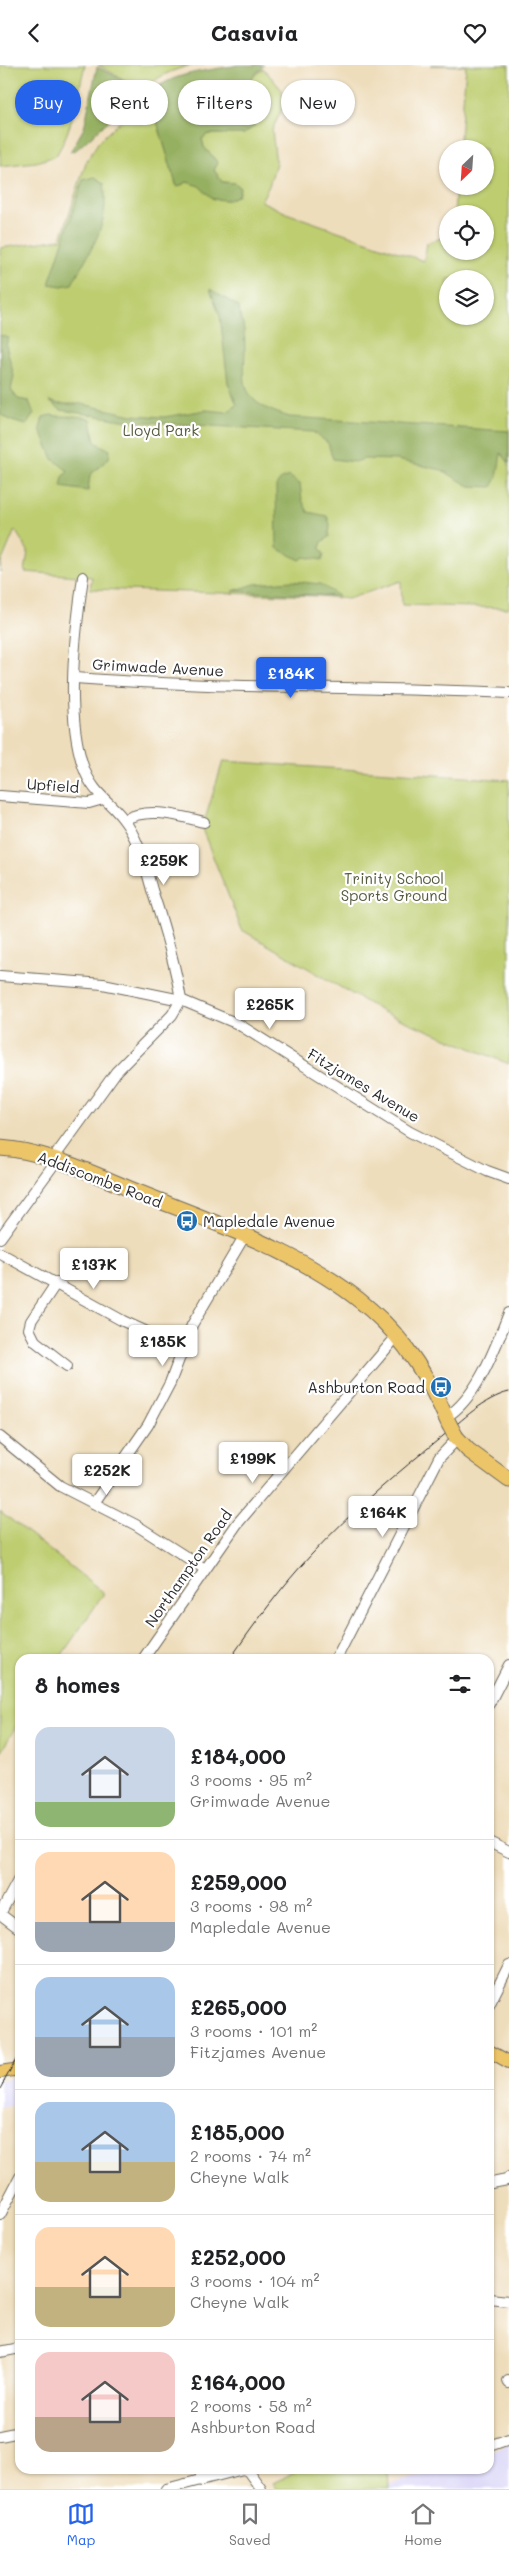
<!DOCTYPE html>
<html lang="en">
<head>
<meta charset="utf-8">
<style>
  body { margin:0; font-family:Mali,sans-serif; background:#f6f6f6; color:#202124; height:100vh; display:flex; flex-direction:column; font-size:19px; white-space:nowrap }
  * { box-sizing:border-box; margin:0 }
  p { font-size:16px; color:#757577 }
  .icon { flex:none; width:28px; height:28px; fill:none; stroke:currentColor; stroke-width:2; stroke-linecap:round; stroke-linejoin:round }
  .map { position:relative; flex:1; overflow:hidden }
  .drawer { position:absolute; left:15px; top:1589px; width:479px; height:820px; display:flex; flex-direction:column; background:#fff; border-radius:15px; box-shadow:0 1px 4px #0004 }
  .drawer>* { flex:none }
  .hud { position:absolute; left:15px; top:15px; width:480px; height:45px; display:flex; gap:10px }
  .needle { width:32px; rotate:205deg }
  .fabs { position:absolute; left:439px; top:75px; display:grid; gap:10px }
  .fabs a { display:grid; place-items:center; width:55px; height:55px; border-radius:50%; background:#fff; box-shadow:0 1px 4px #0004; font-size:25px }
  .price { position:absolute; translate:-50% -42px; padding:0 11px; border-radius:5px; background:#fff; color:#222; font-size:16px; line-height:32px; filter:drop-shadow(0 1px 2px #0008) }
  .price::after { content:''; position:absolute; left:50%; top:30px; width:15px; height:11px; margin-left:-8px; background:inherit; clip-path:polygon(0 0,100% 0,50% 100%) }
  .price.on { background:#2563eb; color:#fff }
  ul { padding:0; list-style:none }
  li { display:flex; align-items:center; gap:15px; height:125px; padding:0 20px }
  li+li { border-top:1px solid #e0e0e0 }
  li span { display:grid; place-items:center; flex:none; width:140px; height:100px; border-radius:15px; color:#555 }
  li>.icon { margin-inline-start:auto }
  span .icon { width:60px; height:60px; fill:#fffc; stroke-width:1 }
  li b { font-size:21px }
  h2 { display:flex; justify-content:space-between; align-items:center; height:60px; padding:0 20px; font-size:21px }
  .chip { padding:0 18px; border-radius:22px; background:#fff; box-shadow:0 1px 4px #0004; font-size:18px; line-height:45px }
  .chip.on { background:#2563eb; color:#fff }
  header { display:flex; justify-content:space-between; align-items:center; height:65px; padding:0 20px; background:#fff; font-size:22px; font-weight:700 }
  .tab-bar { display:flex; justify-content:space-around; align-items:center; height:70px; border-top:1px solid #e0e0e0; background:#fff; font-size:14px; color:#757577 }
  .tab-bar a { display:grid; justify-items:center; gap:2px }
  .tab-bar .on { color:#2563eb }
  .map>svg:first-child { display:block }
</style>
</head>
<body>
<header><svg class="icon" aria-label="back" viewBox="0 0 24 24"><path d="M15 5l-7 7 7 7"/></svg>Casavia<svg class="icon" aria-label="heart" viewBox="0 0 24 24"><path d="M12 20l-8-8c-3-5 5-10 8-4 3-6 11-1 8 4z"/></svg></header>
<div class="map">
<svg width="509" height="2424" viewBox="0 0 509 2424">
  <rect width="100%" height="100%" fill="#fff"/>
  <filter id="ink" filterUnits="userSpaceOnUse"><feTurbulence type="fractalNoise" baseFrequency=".02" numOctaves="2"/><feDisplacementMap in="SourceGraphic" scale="10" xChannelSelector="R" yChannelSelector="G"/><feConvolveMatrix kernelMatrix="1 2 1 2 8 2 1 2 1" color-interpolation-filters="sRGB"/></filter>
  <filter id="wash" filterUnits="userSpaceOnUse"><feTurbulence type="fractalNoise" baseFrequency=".0096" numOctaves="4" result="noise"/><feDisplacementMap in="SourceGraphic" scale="20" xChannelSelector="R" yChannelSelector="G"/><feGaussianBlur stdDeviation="1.12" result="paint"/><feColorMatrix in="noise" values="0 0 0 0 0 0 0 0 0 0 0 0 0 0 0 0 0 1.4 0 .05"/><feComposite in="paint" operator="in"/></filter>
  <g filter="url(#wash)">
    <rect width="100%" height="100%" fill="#edb"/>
    <g fill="#dad6f7">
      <path d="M20,2012V2040L0,2042V2015Z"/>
      <path d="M509,2378V2424H389L388,2420L444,2404H489V2387Z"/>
    </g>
    <g fill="#bdcd6f" stroke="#747c4d" fill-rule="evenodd">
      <path d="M0,0H85C77,32 73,63 56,91L36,97L0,101Z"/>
      <path d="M98,0H192C172,5 158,11 143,25Z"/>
      <path d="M430,0H509V543L402,540L401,516L348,534L319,531L90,524L92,512L25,507L28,486L15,465L1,498L0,507V183L61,174L86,97L99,76L149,30L177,122L187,117L199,120L213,134L228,135L238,130L240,123L235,118L222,117L214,105L218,98L204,82L202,74L208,69H244L254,51L241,41V31L248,25L253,12L263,3L282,25L283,42L272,65L276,98L269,121L261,136L289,149L424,196L427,178L447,171L448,186H485V149H454L456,121H485V84H459L466,1ZM448,214H485V251H448Z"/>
      <path d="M223,696L509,715V999L383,947L242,865L202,764Z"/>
      <path d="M0,1446L103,1527V1530L59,1594H20V1655L0,1688Z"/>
      <path d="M301,2404H388L389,2424H277L273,2418Z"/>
    </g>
    <g fill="#96b062" stroke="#606e46">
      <path d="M238,0H264L253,12L248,25L241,31V41L254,51V61L244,69H208L202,74L204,82L218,98L214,105L222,117L235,118L240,122L238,130L228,135L213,134L199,121L187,117L177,122L149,30C169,7 209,6 238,0Z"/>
      <path d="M97,2L143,25L76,85L70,87L84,63Z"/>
      <path d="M95,112L104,118C110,163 91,182 72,219L62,221L49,219L83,115Z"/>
      <path d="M210,224L239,242C239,251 243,256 244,265C249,313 228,334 290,352L509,366V398L501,388L497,413L492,422L469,421L442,405L397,395L364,394L355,397L333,394L328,378L313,367L128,356L61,345L49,336L59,339H82L132,350L164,352L206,345L227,347L237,340L228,318L220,251Z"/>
      <path d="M0,270L9,273L6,280L14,311L11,325L18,334L29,336L34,349L26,360L12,356L0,349Z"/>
      <path d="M51,350C65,353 78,349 91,354L95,377L110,385L109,393L90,410L88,426L61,422L63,412L68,406L53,394L40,364L43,352Z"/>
      <path d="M289,411L300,419L302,435L308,447L327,451L330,459L329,472L322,477L320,483L324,489L322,495L304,492L300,495L277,483L276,421L281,414Z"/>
      <path d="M292,516L320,519L339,531L233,526L255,519Z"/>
    </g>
  </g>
  <g filter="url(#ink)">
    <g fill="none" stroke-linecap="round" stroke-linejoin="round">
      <g stroke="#6f695d" stroke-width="12">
        <g id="minor">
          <path d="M75,613C219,624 364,621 509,628"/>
          <path d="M0,731L89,738L103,734"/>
          <path d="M124,755C148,741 179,751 204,757"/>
          <path d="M0,911L103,919L181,935L238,959L410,1067L487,1106L509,1114"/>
          <path d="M53,1094L116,1007L172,950L181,935C175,898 164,861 152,825C146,803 140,780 128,761C113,736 94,733 83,701C65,646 75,569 83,512"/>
          <path d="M0,1173L57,1095"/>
          <path d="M0,1188L123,1256L182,1283"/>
          <path d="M57,1217L31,1256L29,1264L35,1276L67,1301"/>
          <path d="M446,1352C477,1334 496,1281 509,1248"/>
          <path d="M0,1372L60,1421L136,1460L205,1504"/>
          <path d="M94,1438L148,1360L170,1318L192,1260L245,1170"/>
          <path d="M143,1594L237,1459L397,1271"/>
          <path d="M336,1594L439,1393L457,1374"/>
          <path d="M489,1639L509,1600"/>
          <path d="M489,1777L509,1787"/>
          <path d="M0,1849L20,1812"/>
          <path d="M0,1849L20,1864"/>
          <path d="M489,1940L509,1900"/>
          <path d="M489,2116L492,2118L507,2115L509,2112"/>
          <path d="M0,2150L20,2112"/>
          <path d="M489,2234L509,2236"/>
          <path d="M0,2287L20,2283"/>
          <path d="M508,2316L509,2318"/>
          <path d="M0,2371L20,2367"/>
          <path d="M489,2381L509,2374"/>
          <path d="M200,2404L202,2416"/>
          <path d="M166,2424L243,2404L248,2406L261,2424"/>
        </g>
      </g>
      <g stroke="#6f695d" stroke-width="14">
        <g id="major">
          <path d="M489,1986L509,1997"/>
          <path d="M0,2007L20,2004"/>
        </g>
      </g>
      <g stroke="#6f695d" stroke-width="17">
        <g id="highway">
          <path d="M0,1083C48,1086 95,1110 140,1128C217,1159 308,1189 371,1245C407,1276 430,1316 449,1359"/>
          <path d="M456,1372L468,1385L509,1415"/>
        </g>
      </g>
      <use href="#minor" stroke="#fff" stroke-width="10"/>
      <use href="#major" stroke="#edc569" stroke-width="12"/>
      <use href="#highway" stroke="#edc569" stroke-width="15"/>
      <g stroke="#2b2b2b" stroke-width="1">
        <path d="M230,1594C255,1558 282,1521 312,1489C352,1446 397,1408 443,1371C462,1355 484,1333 509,1327"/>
        <path d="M0,2024L20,1987"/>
      </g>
      <g stroke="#6f695d" stroke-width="17" stroke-linecap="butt">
        <path id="highway-bridge" d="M449,1359L456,1372"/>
      </g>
      <use href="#highway-bridge" stroke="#edc569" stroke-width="15"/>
    </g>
  </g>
  <defs>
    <g id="bus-disc" transform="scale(1.125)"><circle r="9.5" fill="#1f6fb2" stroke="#fff"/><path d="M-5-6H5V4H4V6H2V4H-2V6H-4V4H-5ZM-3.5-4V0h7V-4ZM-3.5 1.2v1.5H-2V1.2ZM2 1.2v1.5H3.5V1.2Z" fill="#fff"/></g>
  </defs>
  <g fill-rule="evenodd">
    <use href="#bus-disc" x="187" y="1156"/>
    <use href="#bus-disc" x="441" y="1322"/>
  </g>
  <g text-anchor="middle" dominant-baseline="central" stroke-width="4.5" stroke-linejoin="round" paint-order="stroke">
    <g font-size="15" fill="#575c3f" stroke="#fff">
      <text x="161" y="365">Lloyd Park</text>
      <text x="394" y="813">Trinity School<tspan x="394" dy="17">Sports Ground</tspan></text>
    </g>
    <g font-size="15" fill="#2b2b2b" stroke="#fff">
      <text transform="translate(158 602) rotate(3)">Grimwade Avenue</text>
      <text transform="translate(53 720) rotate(4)">Upfield</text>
      <text transform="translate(364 1020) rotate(31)">Fitzjames Avenue</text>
      <text transform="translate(100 1114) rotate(21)">Addiscombe Road</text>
      <text transform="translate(188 1503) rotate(-55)">Northampton Road</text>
    </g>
    <g font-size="15" fill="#2b2b2b" stroke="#fff" text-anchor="start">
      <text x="203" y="1156">Mapledale Avenue</text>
      <text x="425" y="1322" text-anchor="end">Ashburton Road</text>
    </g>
  </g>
</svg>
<div class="fabs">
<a><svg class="needle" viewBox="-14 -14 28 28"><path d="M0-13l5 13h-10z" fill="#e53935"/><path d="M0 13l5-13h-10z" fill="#757577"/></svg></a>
<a><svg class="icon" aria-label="locate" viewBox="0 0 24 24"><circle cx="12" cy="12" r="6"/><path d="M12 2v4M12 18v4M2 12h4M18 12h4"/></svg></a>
<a><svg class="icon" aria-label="layers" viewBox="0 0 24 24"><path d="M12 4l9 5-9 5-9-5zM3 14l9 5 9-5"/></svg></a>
</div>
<b class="price on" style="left:291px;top:634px">£184K</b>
<b class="price" style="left:164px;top:821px">£259K</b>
<b class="price" style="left:270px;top:965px">£265K</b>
<b class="price" style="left:94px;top:1225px">£137K</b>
<b class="price" style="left:163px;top:1302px">£185K</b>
<b class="price" style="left:253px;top:1419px">£199K</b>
<b class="price" style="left:107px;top:1431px">£252K</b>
<b class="price" style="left:383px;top:1473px">£164K</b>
<div class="hud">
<a class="chip on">Buy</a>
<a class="chip">Rent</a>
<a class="chip">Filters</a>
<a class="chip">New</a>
</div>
<section class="drawer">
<h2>8 homes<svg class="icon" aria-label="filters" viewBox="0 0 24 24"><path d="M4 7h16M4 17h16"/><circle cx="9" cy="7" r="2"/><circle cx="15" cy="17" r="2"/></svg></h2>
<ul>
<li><span style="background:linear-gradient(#c9d6e8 75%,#8fb573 0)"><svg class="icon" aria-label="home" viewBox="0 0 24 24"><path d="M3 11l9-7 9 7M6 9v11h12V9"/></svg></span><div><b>£184,000</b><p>3 rooms · 95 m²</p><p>Grimwade Avenue</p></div></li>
<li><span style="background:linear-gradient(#ffd9b3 70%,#9aa5b1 0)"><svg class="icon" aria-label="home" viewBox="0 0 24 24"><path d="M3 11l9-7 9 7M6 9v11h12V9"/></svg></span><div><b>£259,000</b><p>3 rooms · 98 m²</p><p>Mapledale Avenue</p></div></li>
<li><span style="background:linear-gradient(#a9c7e8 60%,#9aa5b1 0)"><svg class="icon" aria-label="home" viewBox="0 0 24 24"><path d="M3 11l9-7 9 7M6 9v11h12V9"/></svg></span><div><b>£265,000</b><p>3 rooms · 101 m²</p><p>Fitzjames Avenue</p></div></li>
<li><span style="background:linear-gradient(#a9c7e8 60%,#c2b280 0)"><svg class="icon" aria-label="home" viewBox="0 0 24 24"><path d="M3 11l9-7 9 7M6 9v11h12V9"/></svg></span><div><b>£185,000</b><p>2 rooms · 74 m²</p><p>Cheyne Walk</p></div></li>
<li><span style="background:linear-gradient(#ffd9b3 60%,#c2b280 0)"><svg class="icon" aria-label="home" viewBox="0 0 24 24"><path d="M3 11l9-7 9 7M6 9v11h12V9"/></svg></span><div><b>£252,000</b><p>3 rooms · 104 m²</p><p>Cheyne Walk</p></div></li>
<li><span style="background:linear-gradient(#f6c9c9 65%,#b9a48a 0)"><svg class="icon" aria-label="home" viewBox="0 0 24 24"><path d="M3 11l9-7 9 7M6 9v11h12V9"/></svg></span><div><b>£164,000</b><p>2 rooms · 58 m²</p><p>Ashburton Road</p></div></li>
</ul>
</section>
</div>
<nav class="tab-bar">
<a class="on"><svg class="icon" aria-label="map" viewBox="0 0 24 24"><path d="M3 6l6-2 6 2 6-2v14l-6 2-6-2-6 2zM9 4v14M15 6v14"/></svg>Map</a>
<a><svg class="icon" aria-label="saved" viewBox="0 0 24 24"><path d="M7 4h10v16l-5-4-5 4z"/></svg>Saved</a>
<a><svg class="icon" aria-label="home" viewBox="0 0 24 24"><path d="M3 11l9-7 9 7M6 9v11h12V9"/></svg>Home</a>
</nav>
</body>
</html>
